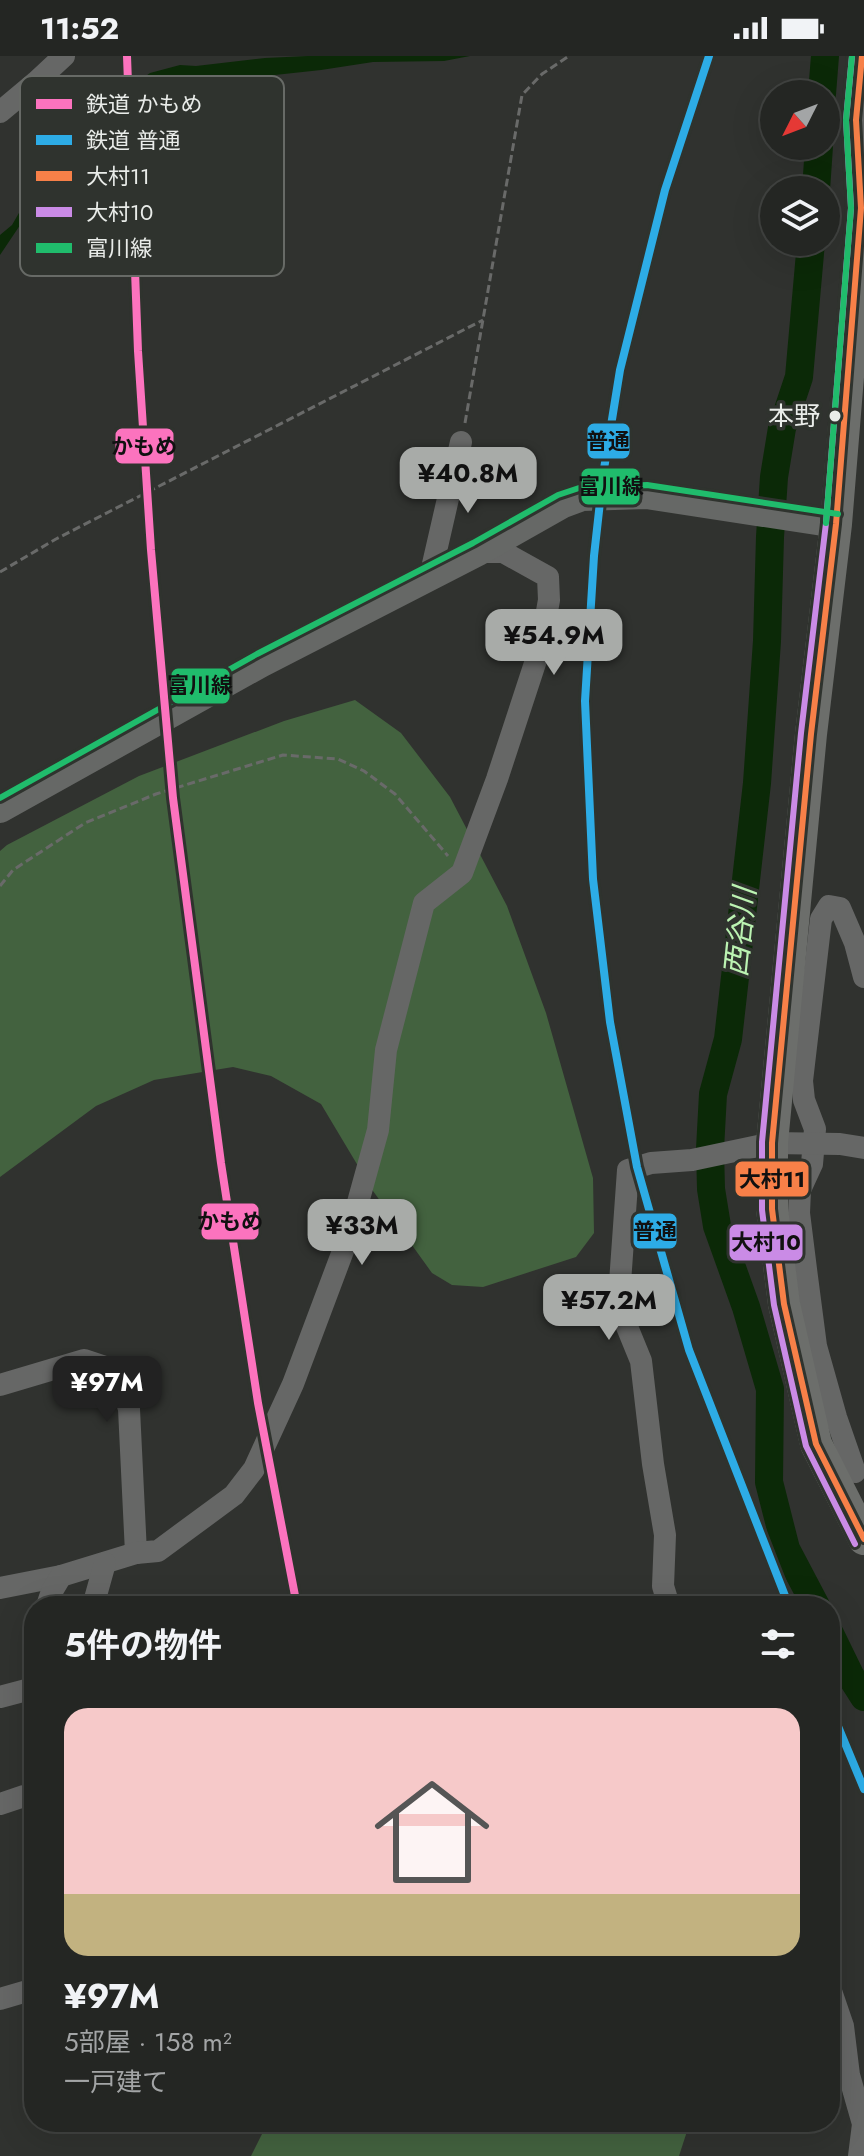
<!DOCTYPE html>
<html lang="ja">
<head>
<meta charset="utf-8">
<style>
  body { margin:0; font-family:Jost,"Noto Sans JP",sans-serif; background:#303230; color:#f1f3f6; height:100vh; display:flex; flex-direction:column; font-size:30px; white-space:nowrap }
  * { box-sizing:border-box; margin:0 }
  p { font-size:26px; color:#a3a5a6 }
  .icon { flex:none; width:44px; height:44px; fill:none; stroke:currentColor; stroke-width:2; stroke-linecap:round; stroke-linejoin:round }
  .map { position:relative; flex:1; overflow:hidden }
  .details { position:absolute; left:24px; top:1540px; width:816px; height:536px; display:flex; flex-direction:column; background:#242623; border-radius:32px; box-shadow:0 8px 32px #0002,0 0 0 2px #414341 }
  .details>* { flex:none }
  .needle { width:52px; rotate:228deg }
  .buttons { position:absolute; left:760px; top:24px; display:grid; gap:16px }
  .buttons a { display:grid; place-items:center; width:80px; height:80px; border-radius:50%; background:#242623; box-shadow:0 8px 32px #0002,0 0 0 2px #414341; font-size:40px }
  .price { position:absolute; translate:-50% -68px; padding:0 18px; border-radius:16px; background:#a8aba8; color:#111; font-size:26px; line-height:52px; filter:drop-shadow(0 2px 4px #0008) }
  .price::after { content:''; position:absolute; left:50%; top:48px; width:24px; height:18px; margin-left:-12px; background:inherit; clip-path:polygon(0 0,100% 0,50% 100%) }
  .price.current { background:#222; color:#fff }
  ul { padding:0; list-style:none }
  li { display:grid; align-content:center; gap:16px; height:424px; padding:0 40px }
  li span { display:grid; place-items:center; height:248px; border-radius:24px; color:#555 }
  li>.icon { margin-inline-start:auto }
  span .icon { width:144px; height:144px; fill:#fffc; stroke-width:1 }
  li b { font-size:34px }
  h2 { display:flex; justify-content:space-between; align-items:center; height:96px; padding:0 40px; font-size:34px }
  .status { display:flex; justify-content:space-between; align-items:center; height:56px; padding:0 40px; background:#242623; direction:ltr }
  .status svg { height:22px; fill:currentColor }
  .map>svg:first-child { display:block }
</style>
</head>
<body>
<div class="status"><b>11:52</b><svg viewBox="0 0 49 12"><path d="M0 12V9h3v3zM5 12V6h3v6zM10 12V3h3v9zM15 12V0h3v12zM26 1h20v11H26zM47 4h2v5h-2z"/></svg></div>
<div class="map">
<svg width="864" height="2100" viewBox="0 0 864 2100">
  <rect width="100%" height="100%" fill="#30322f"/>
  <g fill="#43623f">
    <path d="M355,644L401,677L450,741L507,850L546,957L593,1122L594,1177L576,1201L483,1231L452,1229L432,1217L373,1135L321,1048L271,1020L233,1011L154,1024L96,1050L0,1121V795L7,789L139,720L284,665Z"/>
    <path d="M268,2066H690L679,2100H251Z"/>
  </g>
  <path fill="#0b2907" d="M308,0H470L444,5L373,6L321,14L202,27L99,69L55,117L0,199V179L12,169L42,117L41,108L50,103L61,84L93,58L150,17L180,9L196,10L265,2Z"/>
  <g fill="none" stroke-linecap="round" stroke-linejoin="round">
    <g stroke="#0b2907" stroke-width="28">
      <path d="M822,38L825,0"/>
      <path d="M816,134L819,90"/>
      <path d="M811,186L799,321L782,372L774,421L770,481L767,585L757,727L728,983L713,1038L710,1093L711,1133L717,1170L746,1251L770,1333L769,1426L786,1493L816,1550"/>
      <path d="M830,1578L850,1619L864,1641"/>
    </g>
    <g stroke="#696a69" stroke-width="3" stroke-dasharray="8 4" stroke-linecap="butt">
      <path d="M465,367L522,39L542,18L569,0"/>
      <path d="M0,516L56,483L483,264"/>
      <path d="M0,830L13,814L85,767L156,738L283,699L338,703L364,715L395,738L448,800"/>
    </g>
    <g stroke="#666766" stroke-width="22">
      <path d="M0,56L36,26L64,0"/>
      <path d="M861,139L856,64L862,0"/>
      <path d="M430,521L461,386"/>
      <path d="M0,1329L84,1304L108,1312L123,1334L129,1353L136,1497"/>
      <path d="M855,1416L836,1361L816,1290L807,1221L799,1157L800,1134L812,1108L815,1073L804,1044L802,1025L821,863L829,850L840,852L855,887L864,921"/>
      <path d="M0,1532L61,1520"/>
      <path d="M47,1550L52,1535L61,1520L136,1497L158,1495L234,1439L254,1413L293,1328L349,1179L378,1074L386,994L424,847L462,817L497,723L541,589L549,544L548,521L503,496H478"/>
      <path d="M93,1550L105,1507"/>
      <path d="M669,1550L663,1530L665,1479L653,1408L641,1305L623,1261L619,1241L628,1114L651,1107L692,1104L772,1087L840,1088L864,1092"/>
      <path d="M0,1641L34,1632"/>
      <path d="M0,1748L24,1740L34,1742"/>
      <path d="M34,1791V1801"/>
      <path d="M830,1932L843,1970L849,2019L863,2068L859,2100"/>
      <path d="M0,1943L34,1933"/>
    </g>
    <path stroke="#666866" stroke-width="28" d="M0,753L262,607L478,496L563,448L582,441L646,439L836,468"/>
    <path stroke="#6c6e6b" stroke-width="32" d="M864,124L836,468L811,678L772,1087V1153L784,1248L816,1388L864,1483"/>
    <g stroke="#2f332e" stroke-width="12">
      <path id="bus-1" d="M862,0L856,64L861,152L836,468L811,678L772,1087V1153L784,1248L816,1388L864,1483"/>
    </g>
    <g stroke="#2f332e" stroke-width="12">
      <path id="bus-2" d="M852,0L846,64L851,152L826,467L801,677L762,1086V1154L774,1249L806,1390L855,1488"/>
    </g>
    <g stroke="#2f332e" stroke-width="12">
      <g id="bus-3">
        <path d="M826,467L851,152L846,64L852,0"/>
        <path d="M0,742L257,598L473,487L558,439L579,432L647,429L838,458"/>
      </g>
    </g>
    <use href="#bus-1" stroke="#f78048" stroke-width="6"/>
    <use href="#bus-2" stroke="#ca8be6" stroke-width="6"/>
    <use href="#bus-3" stroke="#20bc6c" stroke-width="6"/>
    <g stroke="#2f332e" stroke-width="14">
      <path id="rail-1" d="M127,0L138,295L151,494L173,742L221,1107L258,1347L297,1550"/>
    </g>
    <g stroke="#2f332e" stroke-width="14">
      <g id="rail-2">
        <path d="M709,0L665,134L620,314L603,419L594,500L585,645L593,823L610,966L637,1111L689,1294L789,1550"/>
        <path d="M830,1651L864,1733"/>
      </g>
    </g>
    <use href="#rail-1" stroke="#fc73be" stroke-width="8"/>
    <use href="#rail-2" stroke="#2dace6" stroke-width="8"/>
  </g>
  <circle fill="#e9ece9" stroke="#2f332e" stroke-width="3" cx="835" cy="360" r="7"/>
  <g text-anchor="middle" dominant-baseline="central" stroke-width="7" stroke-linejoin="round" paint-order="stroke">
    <g font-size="26" fill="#e9ece9" stroke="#2f332e" text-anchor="end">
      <text x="820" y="360">本野</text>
    </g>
    <g font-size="30" font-style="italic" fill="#bbf3b2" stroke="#2f332e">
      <text transform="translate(740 876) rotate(-84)">西谷川</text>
    </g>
  </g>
  <rect x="20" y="20" width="264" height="200" rx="12" fill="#2f332e" stroke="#676a66" stroke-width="2"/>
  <rect x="36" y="43" width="36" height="10" fill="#fc73be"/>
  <rect x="36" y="79" width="36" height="10" fill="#2dace6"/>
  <rect x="36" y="115" width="36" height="10" fill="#f78048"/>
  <rect x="36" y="151" width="36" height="10" fill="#ca8be6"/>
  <rect x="36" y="187" width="36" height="10" fill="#20bc6c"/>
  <g font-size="22" fill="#e9ece9">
    <text x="86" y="56">鉄道 かもめ</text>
    <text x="86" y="92">鉄道 普通</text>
    <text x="86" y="128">大村11</text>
    <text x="86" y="164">大村10</text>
    <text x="86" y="200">富川線</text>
  </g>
  <g stroke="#2f332e" stroke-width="3">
    <rect x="586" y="366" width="45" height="38" rx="8" fill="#2dace6"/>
    <rect x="114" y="371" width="61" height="38" rx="8" fill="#fc73be"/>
    <rect x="580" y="411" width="61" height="39" rx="8" fill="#20bc6c"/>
    <rect x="170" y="611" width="61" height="38" rx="8" fill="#20bc6c"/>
    <rect x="734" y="1104" width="76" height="38" rx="8" fill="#f78048"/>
    <rect x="200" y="1146" width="60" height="39" rx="8" fill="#fc73be"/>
    <rect x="632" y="1156" width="46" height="38" rx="8" fill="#2dace6"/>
    <rect x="728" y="1167" width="76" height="39" rx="8" fill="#ca8be6"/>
  </g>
  <g font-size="22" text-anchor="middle" font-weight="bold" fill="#111">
    <text x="608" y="393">普通</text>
    <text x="144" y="398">かもめ</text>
    <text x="611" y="438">富川線</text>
    <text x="200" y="637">富川線</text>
    <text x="772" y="1131">大村11</text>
    <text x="230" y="1173">かもめ</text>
    <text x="655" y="1183">普通</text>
    <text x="766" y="1194">大村10</text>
  </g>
</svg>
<div class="buttons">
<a><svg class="needle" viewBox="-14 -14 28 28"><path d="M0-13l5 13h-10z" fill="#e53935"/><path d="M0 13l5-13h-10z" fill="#a3a5a6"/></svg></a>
<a><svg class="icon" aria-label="layers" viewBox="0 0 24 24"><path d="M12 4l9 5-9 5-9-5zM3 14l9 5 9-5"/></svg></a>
</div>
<b class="price" style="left:468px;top:459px">¥40.8M</b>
<b class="price" style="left:554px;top:621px">¥54.9M</b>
<b class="price" style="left:362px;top:1211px">¥33M</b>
<b class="price" style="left:609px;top:1286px">¥57.2M</b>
<b class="price current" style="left:107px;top:1368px">¥97M</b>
<section class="details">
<h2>5件の物件<svg class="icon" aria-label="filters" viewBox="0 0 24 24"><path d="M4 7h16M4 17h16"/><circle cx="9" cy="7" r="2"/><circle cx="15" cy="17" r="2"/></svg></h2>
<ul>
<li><span style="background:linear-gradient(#f6c9c9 75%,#c2b280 0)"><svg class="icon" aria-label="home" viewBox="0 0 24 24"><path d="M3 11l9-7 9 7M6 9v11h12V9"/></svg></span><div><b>¥97M</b><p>5部屋 · 158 m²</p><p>一戸建て</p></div></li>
</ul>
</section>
</div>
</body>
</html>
